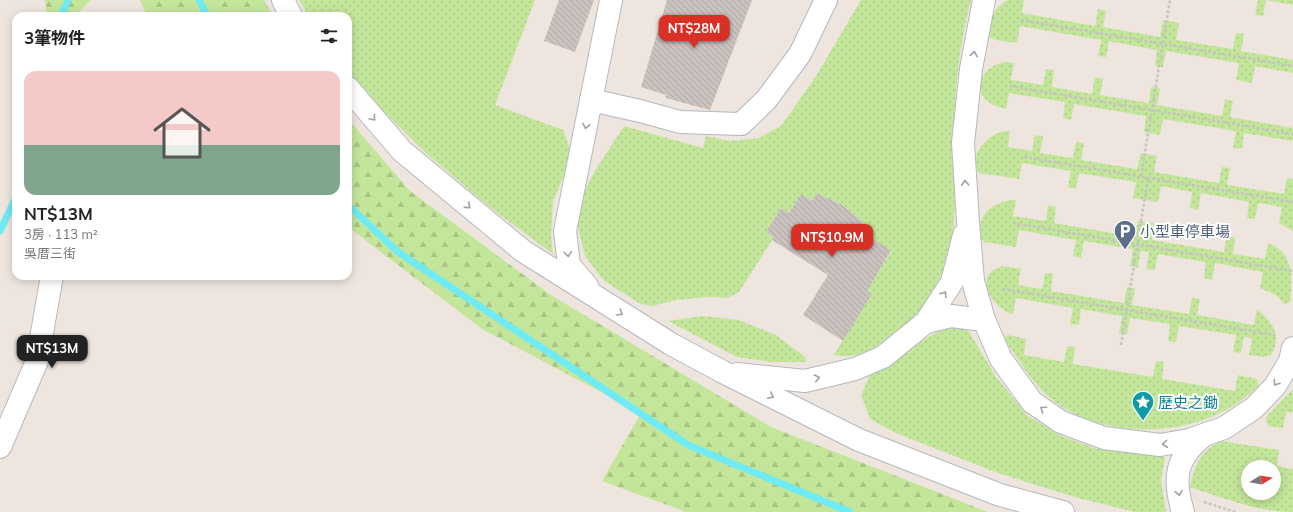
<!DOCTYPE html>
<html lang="zh-TW">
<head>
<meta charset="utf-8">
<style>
  body { margin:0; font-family:Mulish,"Noto Sans TC",sans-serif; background:#f6f6f6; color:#222; height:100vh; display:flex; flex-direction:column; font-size:15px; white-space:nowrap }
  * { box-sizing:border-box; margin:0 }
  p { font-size:13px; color:#767676 }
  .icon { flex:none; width:22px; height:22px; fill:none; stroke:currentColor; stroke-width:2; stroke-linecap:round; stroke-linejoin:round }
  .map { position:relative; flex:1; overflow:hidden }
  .panel { position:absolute; left:12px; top:12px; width:340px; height:268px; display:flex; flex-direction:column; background:#fff; border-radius:12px; box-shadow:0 2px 10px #0003 }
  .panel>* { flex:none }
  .needle { width:26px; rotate:79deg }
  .controls { position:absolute; left:1241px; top:460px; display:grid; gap:8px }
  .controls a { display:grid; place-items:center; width:40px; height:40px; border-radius:50%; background:#fff; box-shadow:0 2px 10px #0003; font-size:20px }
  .price { position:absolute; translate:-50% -34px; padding:0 9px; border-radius:8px; background:#d93025; color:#fff; font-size:13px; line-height:26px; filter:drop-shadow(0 1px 2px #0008) }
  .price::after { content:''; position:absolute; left:50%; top:24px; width:12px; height:9px; margin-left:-6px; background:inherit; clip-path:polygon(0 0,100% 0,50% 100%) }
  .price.on { background:#222; color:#fff }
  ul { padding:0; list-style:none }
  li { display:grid; align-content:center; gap:8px; height:212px; padding:0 12px }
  li span { display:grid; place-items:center; height:124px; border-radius:12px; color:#555 }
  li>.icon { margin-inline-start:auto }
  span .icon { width:72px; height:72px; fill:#fffc; stroke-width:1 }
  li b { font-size:17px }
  h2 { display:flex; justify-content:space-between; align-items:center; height:48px; padding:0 12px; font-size:17px }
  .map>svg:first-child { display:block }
</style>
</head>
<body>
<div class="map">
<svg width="1293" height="512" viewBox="0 0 1293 512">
  <defs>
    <pattern id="grass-dots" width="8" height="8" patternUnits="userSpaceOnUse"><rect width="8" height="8" fill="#c4e69b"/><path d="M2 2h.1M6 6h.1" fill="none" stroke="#a9c686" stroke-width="1.8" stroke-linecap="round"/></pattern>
    <pattern id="forest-firs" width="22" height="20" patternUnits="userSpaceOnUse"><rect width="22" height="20" fill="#c4e69b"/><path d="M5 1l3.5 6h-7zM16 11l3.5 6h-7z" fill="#a9c686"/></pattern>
    <pattern id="building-back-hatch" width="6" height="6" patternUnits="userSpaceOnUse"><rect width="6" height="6" fill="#cac2be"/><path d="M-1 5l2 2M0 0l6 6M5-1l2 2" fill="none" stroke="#aea7a4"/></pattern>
  </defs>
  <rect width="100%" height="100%" fill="#efe5df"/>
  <g fill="url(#grass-dots)" fill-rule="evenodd">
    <path d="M299,0H535L495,105L563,130L572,154L553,202L551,236L553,254L488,206L426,153L367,95L348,71V16H309Z"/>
    <path d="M861,0H971C959,44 955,92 953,138C952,165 956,193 954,220C953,267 924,319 882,343C866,352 854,359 834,355L871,294L855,284L869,262L880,269L891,251L858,230L863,222L842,205L817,193L812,201L801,194L790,213L781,208L766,232L774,237L739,292L728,298L708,297L676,300L652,306L641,304L604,281L585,256L578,227L580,200L596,169L624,126L703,148L706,136L730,141L759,138L781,126L816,76Z"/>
    <path d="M1009,0H1024L1022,13L1095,26L1098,9L1106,11L1103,27L1160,37L1163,20L1179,23L1176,40L1233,49L1236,33L1244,34L1241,51L1293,60V73L1255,66L1252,83L1236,80L1239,63L1166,51L1163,67L1155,66L1157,50L1109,41L1106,57L1098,56L1101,40L1020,26L1017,43L995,40L989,37C985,24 996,4 1009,0Z"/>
    <path d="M1258,0H1293V5L1266,0L1263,16L1255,15Z"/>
    <path d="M1006,62L1014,63L1011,80L1043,85L1046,69L1054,70L1052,87L1092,94L1095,77L1103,79L1100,95L1149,103L1151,87L1160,88L1157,105L1222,116L1225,99L1233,101L1230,117L1293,128V141L1244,133L1242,149L1233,148L1236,131L1163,119L1160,135L1144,132L1146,116L1074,104L1071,120L1063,118L1065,102L1009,93L1006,109C998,107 992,105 986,100C971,84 987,64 1006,62Z"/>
    <path d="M1003,131H1010L1008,147L1032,151L1035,135L1043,136L1040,153L1073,158L1076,142L1084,143L1081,160L1137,169L1141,153L1157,156L1154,172L1219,183L1222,167L1230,168L1227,185L1284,194L1287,178L1293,179V231L1279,223L1282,207L1258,203L1255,219L1247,218L1249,202L1201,193L1198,210L1190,208L1192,192L1161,186L1158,202L1133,198L1136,182L1079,173L1076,189L1068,187L1071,171L1022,163L1019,179L979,173C968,154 986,137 1003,131Z"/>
    <path d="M1011,200H1016L1013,216L1046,221L1048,205L1056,207L1054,223L1135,237L1138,221L1154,223L1152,240L1224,252L1227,236L1235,237L1233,254L1265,259L1268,243C1293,252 1293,275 1290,302L1285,304L1276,295L1260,288L1263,272L1215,263L1212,280L1204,278L1206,262L1158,254L1155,270L1146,269L1149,252L1141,251L1138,268L1130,266L1133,249L1084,241L1081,258L1073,256L1076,240L1019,230L1016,247L985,242L980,239C977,216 989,204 1011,200Z"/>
    <path d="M1004,266L1021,269L1018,285L1042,289L1045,273L1053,274L1051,291L1124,303L1127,287L1135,288L1132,305L1189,314L1192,298L1200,299L1197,315L1254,325L1257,309C1272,321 1283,337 1271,355L1264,357L1249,355L1252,338L1244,337L1241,353L1233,352L1236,335L1179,326L1176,342L1168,341L1170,324L1130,318L1127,334L1119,333L1122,316L1081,309L1079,325L1070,324L1073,308L1016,298L1013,314C990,309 972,271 1004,266Z"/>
    <path d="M702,316L739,320L776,335L805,357L806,362H771L737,357L668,321Z"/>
    <path d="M958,328L968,330L996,377L1028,416L1061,436L1097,449L1139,454L1161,453L1165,459L1161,480L1166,512H1135L1078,498L998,473L898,434L870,419L861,395L871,372L942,329Z"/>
    <path d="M1008,335L1026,339L1024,355L1064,362L1067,346L1075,347L1073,364L1153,377L1156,361L1164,362L1162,379L1235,391L1238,375L1257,379L1258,386C1209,437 1112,444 1055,402C1034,387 1020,361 1005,340V337Z"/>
    <path d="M1293,389V413L1286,412L1283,428L1269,426L1266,421L1267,416Z"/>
    <path d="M1222,441L1279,450L1277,466L1293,469V512C1258,512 1223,498 1190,487C1194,466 1201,449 1222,441ZM1248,467H1274V493H1248Z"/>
  </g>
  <g fill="url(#forest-firs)">
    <path d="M45,0H91L75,16H47Z"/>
    <path d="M140,0H264L273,16H147Z"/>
    <path d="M348,119L410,191L551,295L771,427L988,512H686L602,481L641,413L482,329L348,227Z"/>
  </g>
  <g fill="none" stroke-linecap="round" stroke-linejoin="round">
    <g stroke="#70ebf3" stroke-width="7">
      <path d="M199,0L207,16"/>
      <path d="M61,16L68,0"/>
      <path d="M348,205L398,252L688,445L850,512"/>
      <path d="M0,231L16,197"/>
    </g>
  </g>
  <g fill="url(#building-back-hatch)">
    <path d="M559,0H594L575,52L544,41Z"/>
    <path d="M667,0H752L710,110L666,98V95L641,87Z"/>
    <path d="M817,193L842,205L863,222L858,230L891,250L867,291L872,294L843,341L803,315L828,275L772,240L774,237L766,232L781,208L789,213L801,194L812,201Z"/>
  </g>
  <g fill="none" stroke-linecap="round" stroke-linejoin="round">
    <g stroke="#b3b8c0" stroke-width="24">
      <g id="minor">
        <path d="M283,0L291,16"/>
        <path d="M984,0L971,69L963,143L968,222L973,281L984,320L1001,359L1032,402L1061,422L1104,438L1160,445L1189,440L1224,428L1254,408L1275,386L1290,361L1293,348"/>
        <path d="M348,88L402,151L523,251L671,344L723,372L859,440L1000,495L1063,512"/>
        <path d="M591,100L640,111L680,122L741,124L766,100L800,54L826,0"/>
        <path d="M587,286L569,265L565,231L611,0"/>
        <path d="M926,322L951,316L984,320"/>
        <path d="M737,374L805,381L855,369L883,357L926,322L952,282L964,235"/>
        <path d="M0,447L37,361L52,276"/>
        <path d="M1183,512C1173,479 1175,458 1203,436"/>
      </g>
    </g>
    <g stroke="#c4c4c4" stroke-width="2.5" stroke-dasharray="3 2" stroke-linecap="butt">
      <path d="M1021,20L1293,66"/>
      <path d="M1010,86L1293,134"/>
      <path d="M1024,157L1293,202"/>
      <path d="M1141,176L1170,0"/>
      <path d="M1013,223L1293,271"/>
      <path d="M1002,289L1275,335"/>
      <path d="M1121,345L1148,178"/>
      <path d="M1204,502L1235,512"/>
    </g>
    <use href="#minor" stroke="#fff" stroke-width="22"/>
  </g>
  <defs><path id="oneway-chevron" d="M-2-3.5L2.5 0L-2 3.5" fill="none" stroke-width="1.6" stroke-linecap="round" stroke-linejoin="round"/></defs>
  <g stroke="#a0a0a0">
    <use href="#oneway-chevron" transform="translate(974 54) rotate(-80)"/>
    <use href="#oneway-chevron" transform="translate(373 118) rotate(50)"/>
    <use href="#oneway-chevron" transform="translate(586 126) rotate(102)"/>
    <use href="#oneway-chevron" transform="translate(965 183) rotate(-93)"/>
    <use href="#oneway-chevron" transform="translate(468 206) rotate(40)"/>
    <use href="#oneway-chevron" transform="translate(568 254) rotate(83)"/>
    <use href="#oneway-chevron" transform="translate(944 294) rotate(-58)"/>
    <use href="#oneway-chevron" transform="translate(620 313) rotate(31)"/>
    <use href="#oneway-chevron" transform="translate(817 378) rotate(-12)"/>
    <use href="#oneway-chevron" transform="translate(1276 383) rotate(124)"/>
    <use href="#oneway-chevron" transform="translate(771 396) rotate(27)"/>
    <use href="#oneway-chevron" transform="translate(1043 409) rotate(-145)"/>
    <use href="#oneway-chevron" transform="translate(1165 444) rotate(173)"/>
    <use href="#oneway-chevron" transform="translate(1179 493) rotate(80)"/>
  </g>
  <defs>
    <g id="parking-pin" transform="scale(1.15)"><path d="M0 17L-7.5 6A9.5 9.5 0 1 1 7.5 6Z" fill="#5c6f8a" stroke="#fff"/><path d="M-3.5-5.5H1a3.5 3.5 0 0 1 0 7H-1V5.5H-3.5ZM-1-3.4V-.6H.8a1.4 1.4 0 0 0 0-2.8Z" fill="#fff"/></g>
    <g id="sight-pin" transform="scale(1.15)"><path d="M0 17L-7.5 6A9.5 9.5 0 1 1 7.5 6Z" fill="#0f9aa8" stroke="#fff"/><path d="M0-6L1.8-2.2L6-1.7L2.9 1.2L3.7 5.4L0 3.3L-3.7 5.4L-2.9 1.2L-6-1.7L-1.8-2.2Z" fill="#fff"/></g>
  </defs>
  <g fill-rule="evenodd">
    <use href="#parking-pin" x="1125" y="231"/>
    <use href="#sight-pin" x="1143" y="402"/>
  </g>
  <g text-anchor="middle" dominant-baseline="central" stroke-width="4" stroke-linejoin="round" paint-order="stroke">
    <g font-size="15" fill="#4e5e75" stroke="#fff" text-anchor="start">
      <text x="1140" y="231">小型車停車場</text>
    </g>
    <g font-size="15" fill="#0d838f" stroke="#fff" text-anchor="start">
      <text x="1158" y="402">歷史之鋤</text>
    </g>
  </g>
</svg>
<div class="controls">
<a><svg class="needle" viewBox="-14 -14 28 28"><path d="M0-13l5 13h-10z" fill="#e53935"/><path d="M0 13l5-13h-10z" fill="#767676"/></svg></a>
</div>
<b class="price" style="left:694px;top:49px">NT$28M</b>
<b class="price" style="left:832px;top:258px">NT$10.9M</b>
<b class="price on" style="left:52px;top:369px">NT$13M</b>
<section class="panel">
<h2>3筆物件<svg class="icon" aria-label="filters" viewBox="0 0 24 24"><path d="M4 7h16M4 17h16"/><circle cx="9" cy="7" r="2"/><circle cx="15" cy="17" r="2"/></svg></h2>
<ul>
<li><span style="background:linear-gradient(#f6c9c9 60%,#7fa58c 0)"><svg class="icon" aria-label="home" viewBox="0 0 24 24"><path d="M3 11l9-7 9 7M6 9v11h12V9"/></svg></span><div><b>NT$13M</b><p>3房 · 113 m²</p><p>吳厝三街</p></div></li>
</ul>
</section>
</div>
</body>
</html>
